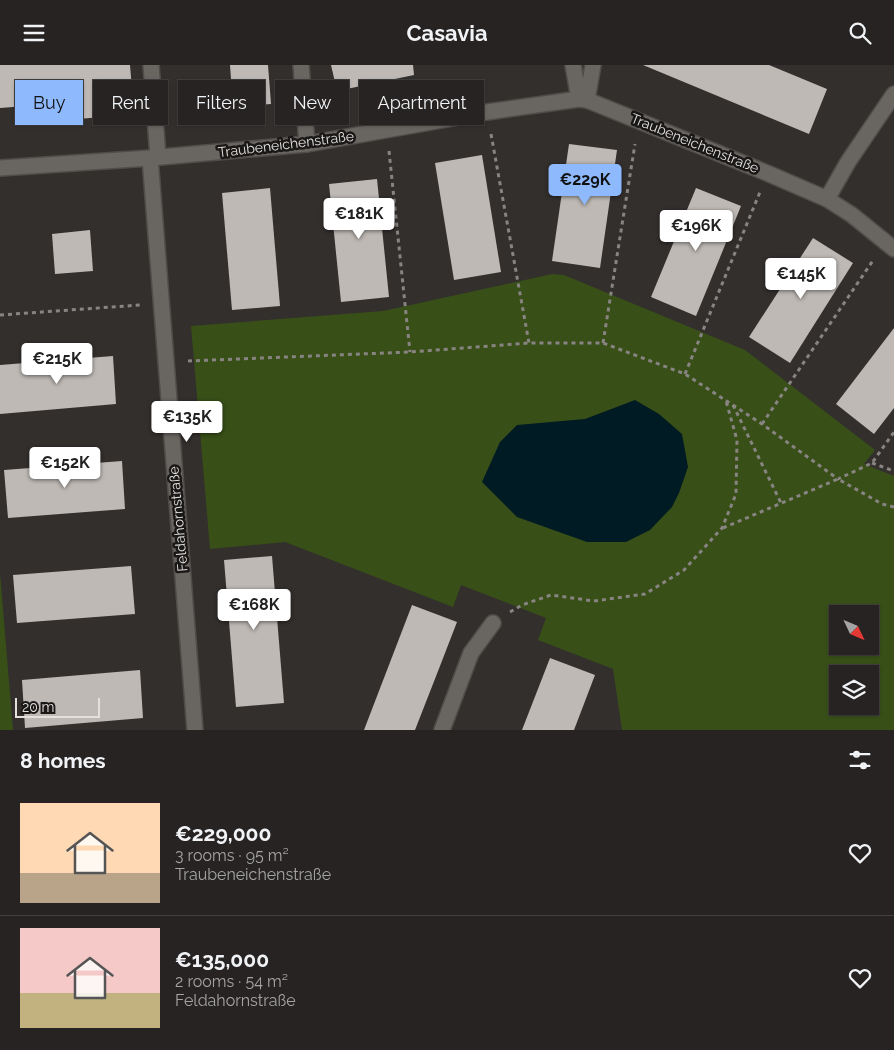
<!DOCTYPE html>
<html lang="en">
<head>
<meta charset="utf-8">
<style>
  body { margin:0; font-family:Raleway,sans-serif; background:#322f2f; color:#f1f3f6; height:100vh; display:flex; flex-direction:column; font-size:19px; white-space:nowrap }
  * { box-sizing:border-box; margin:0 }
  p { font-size:16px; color:#a4a4a5 }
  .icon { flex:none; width:28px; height:28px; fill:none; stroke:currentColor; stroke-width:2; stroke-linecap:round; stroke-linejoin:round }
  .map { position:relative; height:665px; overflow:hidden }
  .panel { display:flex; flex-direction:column; background:#262322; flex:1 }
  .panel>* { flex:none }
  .banner { position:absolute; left:15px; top:15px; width:500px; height:45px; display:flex; gap:10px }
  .needle { width:32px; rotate:134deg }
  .fabs { position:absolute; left:829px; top:540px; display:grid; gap:10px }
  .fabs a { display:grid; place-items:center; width:50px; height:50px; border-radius:0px; background:#262322; box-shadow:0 1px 4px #0004,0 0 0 1px #424040; font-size:25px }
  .scale { position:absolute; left:15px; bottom:12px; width:85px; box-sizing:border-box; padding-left:5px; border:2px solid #e3e0de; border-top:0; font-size:14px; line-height:18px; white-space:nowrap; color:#e3e0de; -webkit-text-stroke:4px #1a1817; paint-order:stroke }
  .price { position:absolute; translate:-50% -42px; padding:0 11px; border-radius:5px; background:#fff; color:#222; font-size:16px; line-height:32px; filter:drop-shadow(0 1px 2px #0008) }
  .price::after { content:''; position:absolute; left:50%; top:30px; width:15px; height:11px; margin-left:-8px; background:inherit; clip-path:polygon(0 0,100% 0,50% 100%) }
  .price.current { background:#8eb9fd; color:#111 }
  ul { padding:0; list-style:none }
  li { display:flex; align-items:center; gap:15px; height:125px; padding:0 20px }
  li+li { border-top:1px solid #424040 }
  li span { display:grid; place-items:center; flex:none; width:140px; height:100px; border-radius:0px; color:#555 }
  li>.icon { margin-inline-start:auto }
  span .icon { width:60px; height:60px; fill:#fffc; stroke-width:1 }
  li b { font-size:21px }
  h2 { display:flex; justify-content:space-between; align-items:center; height:60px; padding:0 20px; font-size:21px }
  .chip { padding:0 18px; border-radius:0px; background:#262322; box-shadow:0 1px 4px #0004,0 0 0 1px #424040; font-size:18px; line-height:45px }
  .chip.current { background:#8eb9fd; color:#111 }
  header { display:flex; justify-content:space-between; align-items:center; height:65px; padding:0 20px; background:#262322; font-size:22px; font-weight:700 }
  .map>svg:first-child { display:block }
</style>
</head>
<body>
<header><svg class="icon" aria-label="menu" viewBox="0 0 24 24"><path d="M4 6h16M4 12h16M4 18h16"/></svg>Casavia<svg class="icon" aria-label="search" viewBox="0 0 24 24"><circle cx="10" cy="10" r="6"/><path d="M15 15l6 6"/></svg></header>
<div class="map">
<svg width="894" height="665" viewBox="0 0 894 665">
  <rect width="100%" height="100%" fill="#332f2d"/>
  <g fill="#384f18" fill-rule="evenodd">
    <path d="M552,209L564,210L745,285L875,385L864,399L894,411V665H622L613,604L538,575L546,553L461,520L453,542L285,477L210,484L191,261L383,246ZM838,549H870V581H838ZM838,609H870V641H838Z"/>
    <path d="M0,508L13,665H0Z"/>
  </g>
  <path fill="#001b23" d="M635,335L659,349L682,369L688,402L679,428L672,442L650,465L626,477H587L517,452L482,417L500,377L517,360L585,354Z"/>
  <g fill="#beb9b5">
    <path d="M0,0H130L134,49L79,54L78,37L0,43Z"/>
    <path d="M230,0H268L271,39L233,42Z"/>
    <path d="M331,0H413L414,10L337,26Z"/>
    <path d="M643,0H769L827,24L809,69Z"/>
    <path d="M569,79L617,85L600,203L552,196Z"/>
    <path d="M482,90L501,207L454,215L435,98Z"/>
    <path d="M377,114L389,232L341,237L329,119Z"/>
    <path d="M270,123L280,241L232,245L222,128Z"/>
    <path d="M696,123L741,141L696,251L651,232Z"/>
    <path d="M90,165L93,206L55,209L52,169Z"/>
    <path d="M813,173L853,198L790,298L749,272Z"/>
    <path d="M894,263V343L874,369L836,339Z"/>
    <path d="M113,291L116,339L0,349V300Z"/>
    <path d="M122,396L125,444L8,453L4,405Z"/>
    <path d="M272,491L284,638L236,642L224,495Z"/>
    <path d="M131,501L135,549L17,558L13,510Z"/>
    <path d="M412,540L457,557L440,601L415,665H364Z"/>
    <path d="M550,593L595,610L574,665H522Z"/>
    <path d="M140,605L143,653L25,663L22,615Z"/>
  </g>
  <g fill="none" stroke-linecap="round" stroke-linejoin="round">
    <g stroke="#4f4c49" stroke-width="18">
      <g id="minor">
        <path d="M151,0L158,92"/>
        <path d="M301,0L307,79"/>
        <path d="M573,0L579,34"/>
        <path d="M587,35L593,0"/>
        <path d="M150,93L195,665"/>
        <path d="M0,103L150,93L307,79L487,47L579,34L587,35L767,108L827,134L852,150L894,184"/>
        <path d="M827,134L848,97L894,29"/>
        <path d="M442,665L471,588L493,558"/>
      </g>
    </g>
    <g stroke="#888482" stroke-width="3" stroke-dasharray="4 4" stroke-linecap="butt">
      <path d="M491,69L529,278"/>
      <path d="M389,86L410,287"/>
      <path d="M0,250L140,240"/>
      <path d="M603,278L635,79"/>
      <path d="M188,296L410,287L529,278H603L685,309L762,359L838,414L872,398L894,367"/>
      <path d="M685,309L760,127"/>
      <path d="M733,340L781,438"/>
      <path d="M762,359L874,194"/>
      <path d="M872,398L894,406"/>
      <path d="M723,463L838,414L882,439L894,442"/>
      <path d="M510,547L522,540L551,530L594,536L645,529L684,505L722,463L736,429L737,375L726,336"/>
    </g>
    <use href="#minor" stroke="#696561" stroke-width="15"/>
  </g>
  <g text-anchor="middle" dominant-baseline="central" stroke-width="5" stroke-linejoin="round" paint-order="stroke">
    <g font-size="14" fill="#e3e0de" stroke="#1a1817">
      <text transform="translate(695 78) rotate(22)">Traubeneichenstraße</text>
      <text transform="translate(286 79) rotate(-7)">Traubeneichenstraße</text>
      <text transform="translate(178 454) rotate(-95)">Feldahornstraße</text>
    </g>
  </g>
</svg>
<div class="fabs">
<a><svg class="needle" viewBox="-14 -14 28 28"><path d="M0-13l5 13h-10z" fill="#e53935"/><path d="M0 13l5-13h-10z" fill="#a4a4a5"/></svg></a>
<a><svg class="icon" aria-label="layers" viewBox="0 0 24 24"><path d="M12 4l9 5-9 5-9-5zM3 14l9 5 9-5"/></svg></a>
</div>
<div class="scale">20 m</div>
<b class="price current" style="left:585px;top:141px">€229K</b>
<b class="price" style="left:359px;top:175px">€181K</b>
<b class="price" style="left:696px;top:187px">€196K</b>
<b class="price" style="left:801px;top:235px">€145K</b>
<b class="price" style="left:57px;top:320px">€215K</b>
<b class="price" style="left:187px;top:378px">€135K</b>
<b class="price" style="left:65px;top:424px">€152K</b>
<b class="price" style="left:254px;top:566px">€168K</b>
<div class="banner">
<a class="chip current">Buy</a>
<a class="chip">Rent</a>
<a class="chip">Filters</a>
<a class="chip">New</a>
<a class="chip">Apartment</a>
</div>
</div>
<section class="panel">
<h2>8 homes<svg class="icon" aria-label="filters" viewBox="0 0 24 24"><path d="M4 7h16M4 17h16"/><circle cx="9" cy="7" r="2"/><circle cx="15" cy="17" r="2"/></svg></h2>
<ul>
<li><span style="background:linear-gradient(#ffd9b3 70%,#b9a48a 0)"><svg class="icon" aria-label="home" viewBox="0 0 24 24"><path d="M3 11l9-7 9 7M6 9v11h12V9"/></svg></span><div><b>€229,000</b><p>3 rooms · 95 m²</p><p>Traubeneichenstraße</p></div><svg class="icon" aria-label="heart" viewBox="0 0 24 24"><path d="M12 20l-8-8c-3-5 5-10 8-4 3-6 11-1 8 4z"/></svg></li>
<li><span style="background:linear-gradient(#f6c9c9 65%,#c2b280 0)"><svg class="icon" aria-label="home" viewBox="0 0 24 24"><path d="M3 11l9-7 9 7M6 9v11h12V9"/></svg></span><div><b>€135,000</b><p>2 rooms · 54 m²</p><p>Feldahornstraße</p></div><svg class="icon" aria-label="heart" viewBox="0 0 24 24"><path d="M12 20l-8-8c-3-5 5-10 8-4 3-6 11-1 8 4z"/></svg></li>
</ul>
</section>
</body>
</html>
